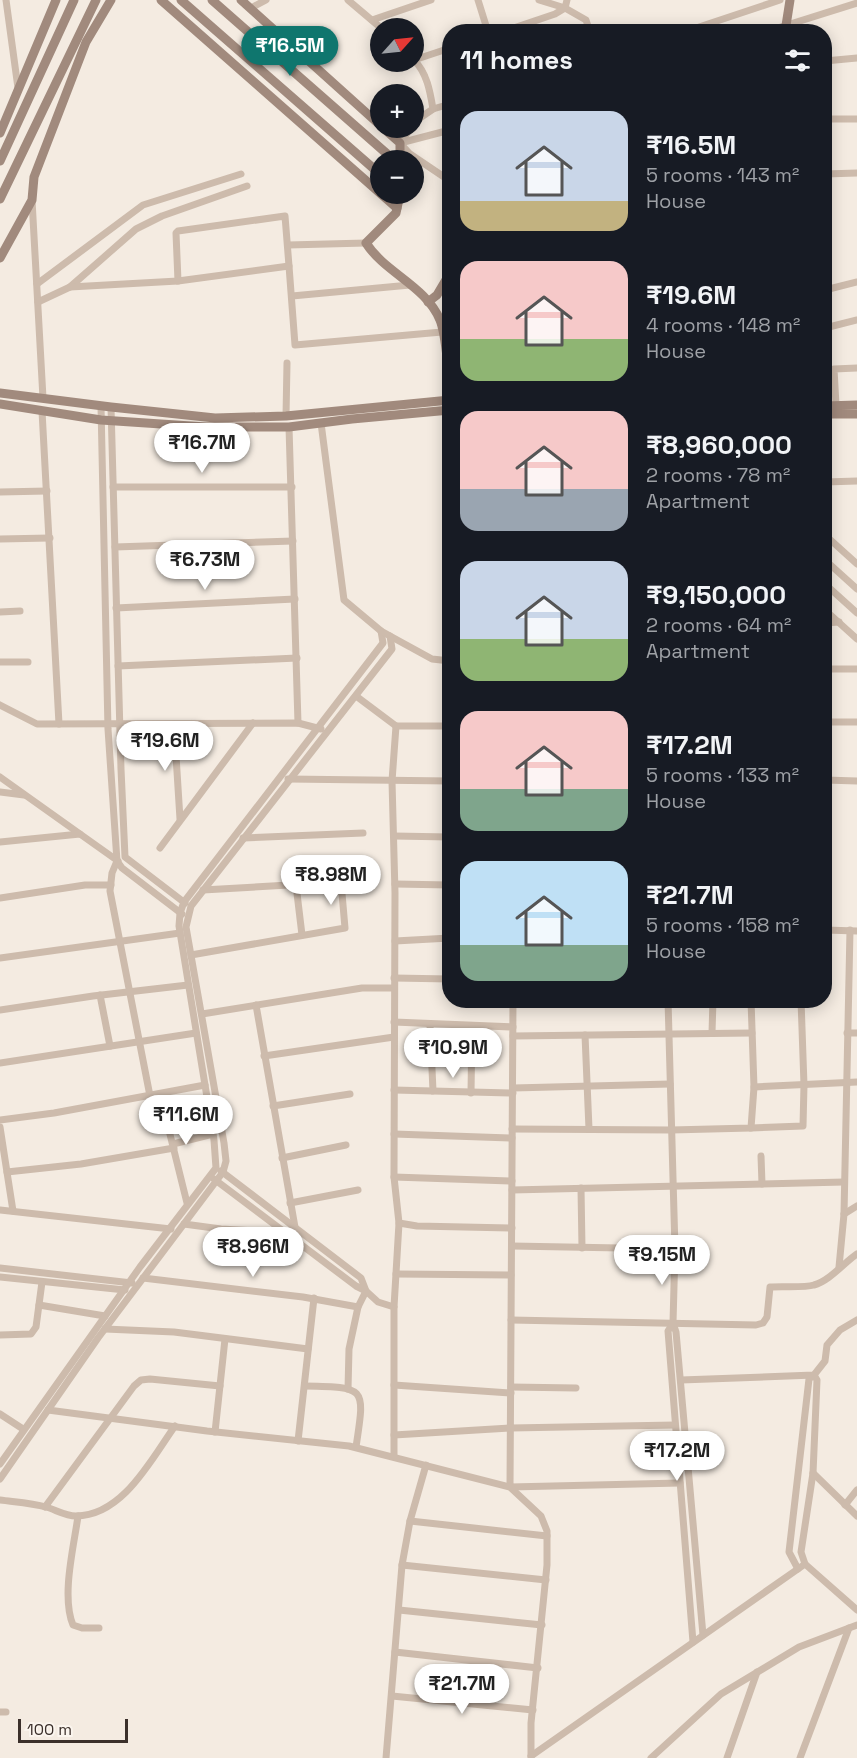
<!DOCTYPE html>
<html lang="en">
<head>
<meta charset="utf-8">
<style>
  body { margin:0; font-family:"Space Grotesk",sans-serif; background:#242831; color:#f1f3f6; height:100vh; display:flex; flex-direction:column; font-size:22px; white-space:nowrap }
  * { box-sizing:border-box; margin:0 }
  p { font-size:20px; color:#9ea1a6 }
  .icon { flex:none; width:33px; height:33px; fill:none; stroke:currentColor; stroke-width:2; stroke-linecap:round; stroke-linejoin:round }
  .map { position:relative; flex:1; overflow:hidden }
  .sheet { position:absolute; left:442px; top:24px; width:390px; height:984px; display:flex; flex-direction:column; background:#171b24; border-radius:24px; box-shadow:0 3px 15px #0003 }
  .sheet>* { flex:none }
  .needle { width:39px; rotate:63deg }
  .tools { position:absolute; left:370px; top:18px; display:grid; gap:12px }
  .tools a { display:grid; place-items:center; width:54px; height:54px; border-radius:50%; background:#171b24; box-shadow:0 3px 15px #0003; font-size:30px }
  .scale { position:absolute; left:18px; bottom:15px; width:110px; box-sizing:border-box; padding-left:6px; border:3px solid #3b302b; border-top:0; font-size:16px; line-height:21px; white-space:nowrap; color:#3b302b; -webkit-text-stroke:4px #fbf5ee; paint-order:stroke }
  .price { position:absolute; translate:-50% -51px; padding:0 14px; border-radius:21px; background:#fff; color:#222; font-size:20px; line-height:39px; filter:drop-shadow(0 2px 3px #0008) }
  .price::after { content:''; position:absolute; left:50%; top:36px; width:18px; height:14px; margin-left:-9px; background:inherit; clip-path:polygon(0 0,100% 0,50% 100%) }
  .price.active { background:#0f766e; color:#fff }
  ul { padding:0; list-style:none }
  li { display:flex; align-items:center; gap:18px; height:150px; padding:0 18px }
  li span { display:grid; place-items:center; flex:none; width:168px; height:120px; border-radius:18px; color:#555 }
  li>.icon { margin-inline-start:auto }
  span .icon { width:72px; height:72px; fill:#fffc; stroke-width:1 }
  li b { font-size:26px }
  h2 { display:flex; justify-content:space-between; align-items:center; height:72px; padding:0 18px; font-size:26px }
  .map>svg:first-child { display:block }
</style>
</head>
<body>
<div class="map">
<svg width="857" height="1758" viewBox="0 0 857 1758">
  <rect width="100%" height="100%" fill="#f4ebe1"/>
  <g fill="none" stroke-linecap="round" stroke-linejoin="round">
    <g stroke="#cdbbac" stroke-width="7">
      <path d="M6,0L18,88"/>
      <path d="M348,0L381,28"/>
      <path d="M478,0L488,32"/>
      <path d="M539,0L565,8L586,20L590,32"/>
      <path d="M251,8L266,0"/>
      <path d="M372,20L431,0"/>
      <path d="M502,32L555,14L565,8L567,0"/>
      <path d="M684,32L780,0"/>
      <path d="M765,32L857,3"/>
      <path d="M825,61L857,58"/>
      <path d="M433,109L450,104"/>
      <path d="M825,119H857"/>
      <path d="M414,122L433,109C430,91 427,73 414,60L450,48"/>
      <path d="M400,143L410,154L450,181"/>
      <path d="M400,143L450,130"/>
      <path d="M400,143L411,128"/>
      <path d="M825,174L857,173"/>
      <path d="M32,200L43,398"/>
      <path d="M825,239V245"/>
      <path d="M288,245L366,243"/>
      <path d="M178,281L176,233L178,231L285,216L289,266"/>
      <path d="M37,284L143,205L241,174"/>
      <path d="M70,287L136,229L162,216L247,186"/>
      <path d="M825,290L857,282"/>
      <path d="M292,296L410,285"/>
      <path d="M38,302L70,287L178,281L289,266L295,345L442,332"/>
      <path d="M825,328L857,320"/>
      <path d="M836,405L834,369L857,368"/>
      <path d="M101,406L108,729L117,861L122,868L182,914"/>
      <path d="M111,407L121,769L125,857L185,903"/>
      <path d="M42,411L59,724"/>
      <path d="M286,416L287,363"/>
      <path d="M289,427L298,723"/>
      <path d="M825,482L857,481"/>
      <path d="M113,487H292"/>
      <path d="M0,492L47,491"/>
      <path d="M825,535L857,564"/>
      <path d="M0,539L50,538"/>
      <path d="M115,547L293,541"/>
      <path d="M825,560L857,589"/>
      <path d="M825,584L857,613"/>
      <path d="M116,608L295,599"/>
      <path d="M825,610L857,639"/>
      <path d="M0,612L20,611"/>
      <path d="M825,623L839,622"/>
      <path d="M390,636L432,659L450,661"/>
      <path d="M0,662H28"/>
      <path d="M118,666L297,658"/>
      <path d="M825,669H857"/>
      <path d="M356,696L396,726"/>
      <path d="M0,705L37,724L298,723L321,729"/>
      <path d="M825,722H857"/>
      <path d="M174,724L180,819"/>
      <path d="M0,777L80,834"/>
      <path d="M288,779L450,781"/>
      <path d="M825,780L857,781"/>
      <path d="M0,792L24,795"/>
      <path d="M394,836L450,837"/>
      <path d="M243,838L363,833"/>
      <path d="M0,842L80,834L118,861"/>
      <path d="M160,848L253,723"/>
      <path d="M117,861L112,873L110,891L150,1096"/>
      <path d="M395,884L450,885"/>
      <path d="M296,885L302,935"/>
      <path d="M0,898L85,885H111"/>
      <path d="M825,930L857,931"/>
      <path d="M395,941L450,938"/>
      <path d="M191,955L345,928L341,882L203,890"/>
      <path d="M0,958L180,933"/>
      <path d="M394,978L450,979"/>
      <path d="M100,995L110,1046"/>
      <path d="M513,1000L510,1487L680,1483"/>
      <path d="M668,1000L675,1249L673,1323L676,1332L703,1635"/>
      <path d="M0,1010L93,996L188,985"/>
      <path d="M202,1014L362,988H394"/>
      <path d="M394,1022L513,1027"/>
      <path d="M430,1025L433,1091"/>
      <path d="M712,1033L713,1000"/>
      <path d="M847,1033H857"/>
      <path d="M585,1035L589,1129"/>
      <path d="M513,1036L752,1033"/>
      <path d="M264,1056L394,1037"/>
      <path d="M0,1063L196,1033"/>
      <path d="M754,1087L857,1082"/>
      <path d="M513,1088L670,1084"/>
      <path d="M394,1090L513,1093"/>
      <path d="M471,1093L472,1026"/>
      <path d="M160,1094L187,1203"/>
      <path d="M273,1106L350,1094"/>
      <path d="M0,1120L54,1113L205,1085"/>
      <path d="M0,1127L13,1211"/>
      <path d="M751,1128L803,1126L804,1085L801,1000"/>
      <path d="M512,1129L671,1130L751,1128L754,1087L751,1000"/>
      <path d="M394,1134L512,1138"/>
      <path d="M173,1144L213,1134"/>
      <path d="M761,1156L762,1184"/>
      <path d="M282,1158L346,1145"/>
      <path d="M7,1172L81,1164L174,1148"/>
      <path d="M394,1177L512,1181"/>
      <path d="M214,1179L356,1286L366,1291L378,1302L394,1307"/>
      <path d="M581,1188L582,1248"/>
      <path d="M512,1190L844,1182"/>
      <path d="M290,1203L358,1190"/>
      <path d="M0,1210L171,1229"/>
      <path d="M844,1214L857,1206"/>
      <path d="M399,1223L417,1226L512,1228"/>
      <path d="M184,1224L221,1229L287,1233L295,1227L256,1005"/>
      <path d="M512,1246L675,1249"/>
      <path d="M839,1267L844,1214L850,930"/>
      <path d="M0,1268L132,1283"/>
      <path d="M396,1274L511,1275"/>
      <path d="M0,1277L125,1290"/>
      <path d="M143,1278L303,1297L358,1307L366,1291L361,1278L221,1171"/>
      <path d="M39,1305L105,1316"/>
      <path d="M511,1320L756,1325L763,1323L767,1317L770,1287C782,1286 804,1288 814,1285C829,1281 844,1263 857,1254"/>
      <path d="M673,1323L668,1331L693,1642"/>
      <path d="M105,1329L174,1332L308,1349"/>
      <path d="M0,1335L31,1334L36,1327L42,1282"/>
      <path d="M681,1380L814,1375L825,1361L827,1345L840,1330L857,1320"/>
      <path d="M394,1385L511,1393"/>
      <path d="M305,1386C367,1387 365,1387 356,1447"/>
      <path d="M511,1387L576,1388"/>
      <path d="M348,1389L349,1349L358,1307"/>
      <path d="M48,1410L207,1431L349,1446L510,1487L541,1516L547,1531V1565L531,1723V1758"/>
      <path d="M0,1414L23,1429"/>
      <path d="M215,1432L225,1339"/>
      <path d="M394,1435L511,1428L675,1425"/>
      <path d="M298,1441L314,1298"/>
      <path d="M394,1456V1307L399,1223L394,1177L395,893L392,781L396,726H450"/>
      <path d="M0,1464L140,1267L216,1168L214,1140L179,926L180,913L184,902L383,643L381,631"/>
      <path d="M813,1473L857,1516"/>
      <path d="M0,1479L98,1338L223,1172L226,1161L224,1143L186,927L191,906L392,649L390,636L381,631L344,600L321,423"/>
      <path d="M0,1500C15,1502 32,1503 46,1507C56,1510 66,1516 76,1516C123,1516 152,1458 175,1426"/>
      <path d="M845,1505L857,1490"/>
      <path d="M45,1507L134,1386L141,1380L150,1379L220,1386"/>
      <path d="M78,1516C74,1546 61,1596 73,1625L82,1628H99"/>
      <path d="M410,1521L547,1536"/>
      <path d="M402,1565L546,1580"/>
      <path d="M798,1569L789,1552L809,1379L814,1375L817,1380L813,1473L801,1552L805,1564"/>
      <path d="M399,1610L542,1625"/>
      <path d="M395,1652L538,1668"/>
      <path d="M392,1696L533,1710"/>
      <path d="M0,1712H6"/>
      <path d="M531,1756L805,1564L857,1610"/>
      <path d="M386,1758L402,1565L410,1521L426,1465"/>
      <path d="M651,1758L721,1694L799,1647L857,1625"/>
      <path d="M727,1758L757,1672"/>
      <path d="M800,1758L849,1628"/>
    </g>
    <g stroke="#a18a7d" stroke-width="9">
      <path d="M161,0L397,208"/>
      <path d="M181,0L381,175"/>
      <path d="M212,0L394,160"/>
      <path d="M241,0L381,126"/>
      <path d="M785,32L790,0"/>
      <path d="M383,128L400,143V160"/>
      <path d="M0,133L56,0"/>
      <path d="M0,161L74,0"/>
      <path d="M400,194L396,213L366,243C385,273 426,286 440,320C446,334 447,364 450,381"/>
      <path d="M0,199L96,0"/>
      <path d="M0,258L32,200L34,177L86,42L111,0"/>
      <path d="M428,302L437,295L450,273"/>
      <path d="M0,393L111,407L215,418L286,416L450,400"/>
      <path d="M0,404L101,420L206,427H289L352,419L450,410"/>
      <path d="M825,406L857,405"/>
      <path d="M825,414H857"/>
    </g>
  </g>
</svg>
<div class="tools">
<a><svg class="needle" viewBox="-14 -14 28 28"><path d="M0-13l5 13h-10z" fill="#e53935"/><path d="M0 13l5-13h-10z" fill="#9ea1a6"/></svg></a>
<a>+</a>
<a>−</a>
</div>
<div class="scale">100 m</div>
<b class="price active" style="left:290px;top:77px">₹16.5M</b>
<b class="price" style="left:202px;top:474px">₹16.7M</b>
<b class="price" style="left:205px;top:591px">₹6.73M</b>
<b class="price" style="left:165px;top:772px">₹19.6M</b>
<b class="price" style="left:331px;top:906px">₹8.98M</b>
<b class="price" style="left:453px;top:1079px">₹10.9M</b>
<b class="price" style="left:186px;top:1146px">₹11.6M</b>
<b class="price" style="left:253px;top:1278px">₹8.96M</b>
<b class="price" style="left:662px;top:1286px">₹9.15M</b>
<b class="price" style="left:677px;top:1482px">₹17.2M</b>
<b class="price" style="left:462px;top:1715px">₹21.7M</b>
<section class="sheet">
<h2>11 homes<svg class="icon" aria-label="filters" viewBox="0 0 24 24"><path d="M4 7h16M4 17h16"/><circle cx="9" cy="7" r="2"/><circle cx="15" cy="17" r="2"/></svg></h2>
<ul>
<li><span style="background:linear-gradient(#c9d6e8 75%,#c2b280 0)"><svg class="icon" aria-label="home" viewBox="0 0 24 24"><path d="M3 11l9-7 9 7M6 9v11h12V9"/></svg></span><div><b>₹16.5M</b><p>5 rooms · 143 m²</p><p>House</p></div></li>
<li><span style="background:linear-gradient(#f6c9c9 65%,#8fb573 0)"><svg class="icon" aria-label="home" viewBox="0 0 24 24"><path d="M3 11l9-7 9 7M6 9v11h12V9"/></svg></span><div><b>₹19.6M</b><p>4 rooms · 148 m²</p><p>House</p></div></li>
<li><span style="background:linear-gradient(#f6c9c9 65%,#9aa5b1 0)"><svg class="icon" aria-label="home" viewBox="0 0 24 24"><path d="M3 11l9-7 9 7M6 9v11h12V9"/></svg></span><div><b>₹8,960,000</b><p>2 rooms · 78 m²</p><p>Apartment</p></div></li>
<li><span style="background:linear-gradient(#c9d6e8 65%,#8fb573 0)"><svg class="icon" aria-label="home" viewBox="0 0 24 24"><path d="M3 11l9-7 9 7M6 9v11h12V9"/></svg></span><div><b>₹9,150,000</b><p>2 rooms · 64 m²</p><p>Apartment</p></div></li>
<li><span style="background:linear-gradient(#f6c9c9 65%,#7fa58c 0)"><svg class="icon" aria-label="home" viewBox="0 0 24 24"><path d="M3 11l9-7 9 7M6 9v11h12V9"/></svg></span><div><b>₹17.2M</b><p>5 rooms · 133 m²</p><p>House</p></div></li>
<li><span style="background:linear-gradient(#bfe0f5 70%,#7fa58c 0)"><svg class="icon" aria-label="home" viewBox="0 0 24 24"><path d="M3 11l9-7 9 7M6 9v11h12V9"/></svg></span><div><b>₹21.7M</b><p>5 rooms · 158 m²</p><p>House</p></div></li>
</ul>
</section>
</div>
</body>
</html>
